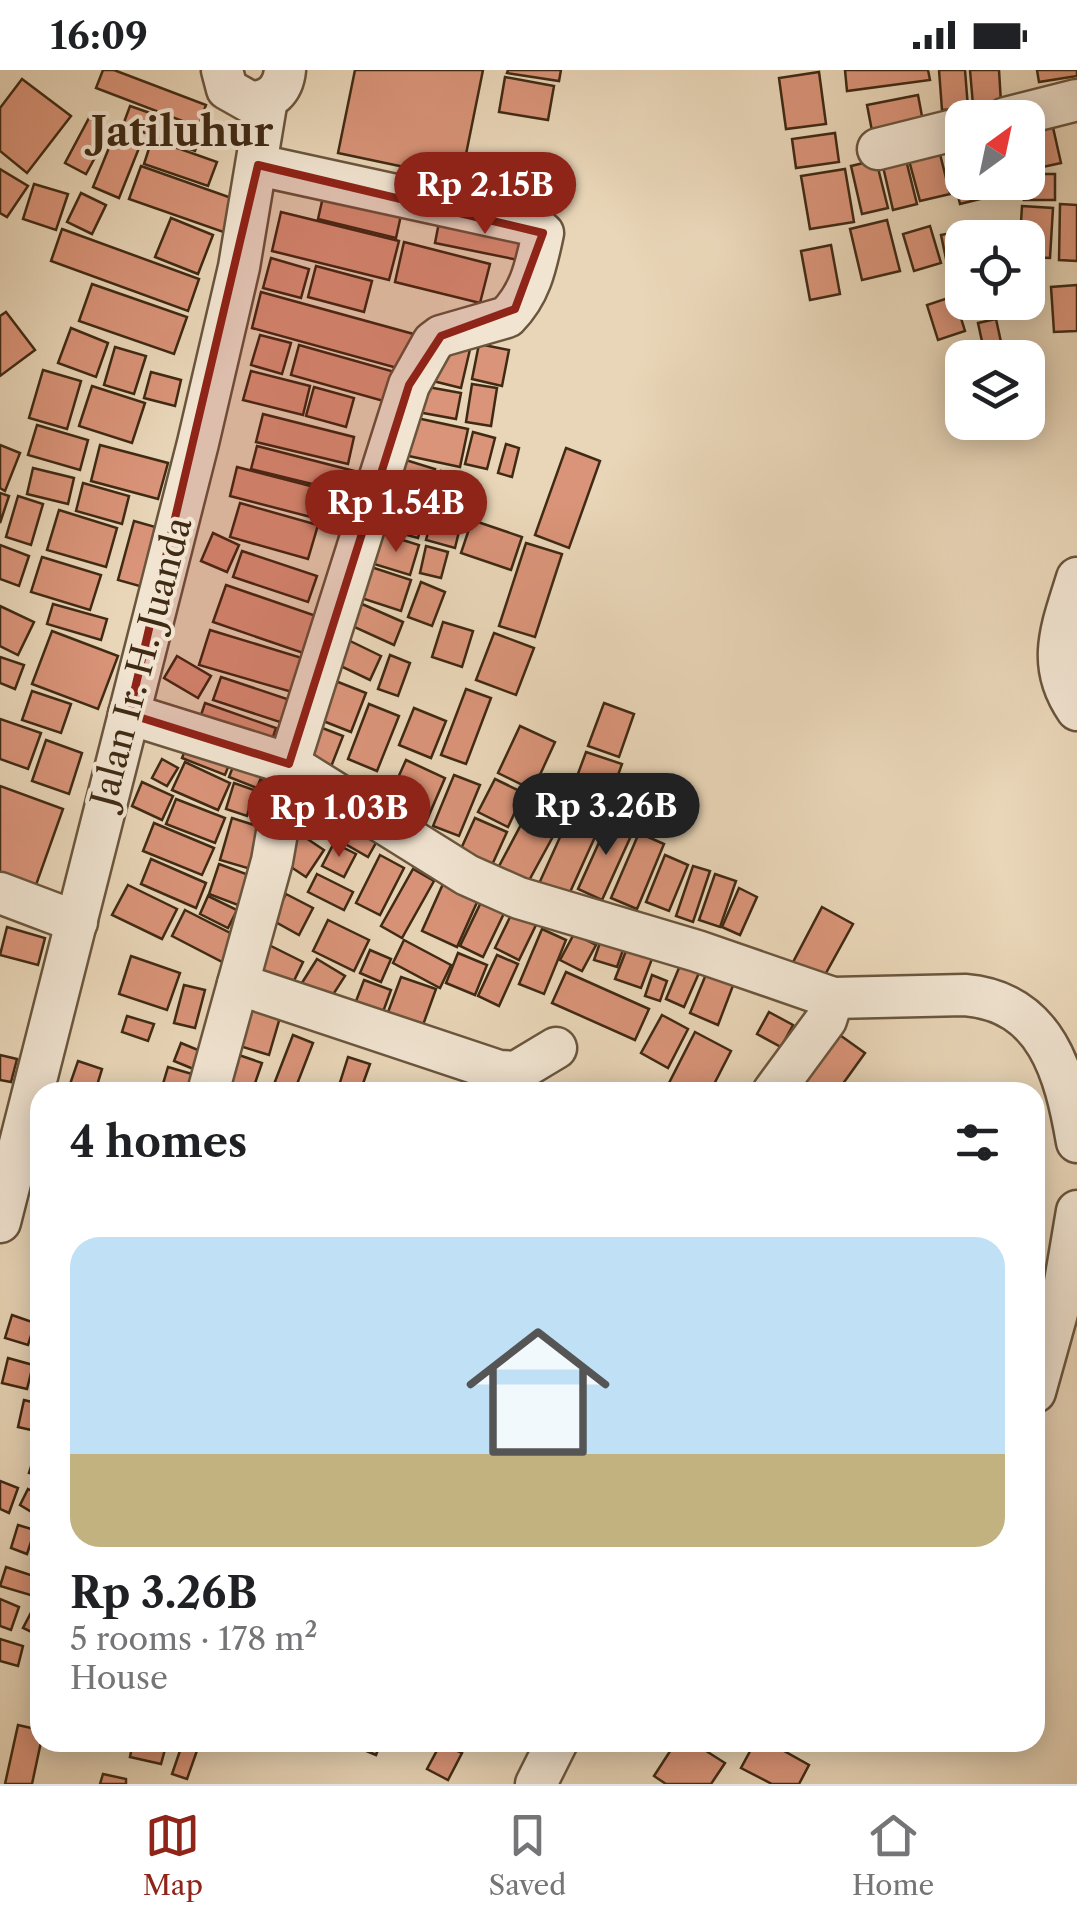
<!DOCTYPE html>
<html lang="en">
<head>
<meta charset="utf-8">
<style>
  body { margin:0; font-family:"Libre Caslon Text",serif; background:#f6f6f6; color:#202124; height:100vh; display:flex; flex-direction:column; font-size:38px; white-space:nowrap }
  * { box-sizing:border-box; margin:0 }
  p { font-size:32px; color:#757577 }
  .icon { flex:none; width:55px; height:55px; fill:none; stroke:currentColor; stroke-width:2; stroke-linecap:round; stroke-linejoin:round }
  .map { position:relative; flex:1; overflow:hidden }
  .panel { position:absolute; left:30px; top:1012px; width:1015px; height:670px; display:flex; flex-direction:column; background:#fff; border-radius:30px; box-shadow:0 5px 25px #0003 }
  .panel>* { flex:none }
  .needle { width:65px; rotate:33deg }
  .fabs { position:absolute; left:945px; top:30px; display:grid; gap:20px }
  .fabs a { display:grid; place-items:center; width:100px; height:100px; border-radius:20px; background:#fff; box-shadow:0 5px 25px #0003; font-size:50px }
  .price { position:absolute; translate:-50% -85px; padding:0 22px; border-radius:35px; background:#8f2418; color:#fff; font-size:32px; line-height:65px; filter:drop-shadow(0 2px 5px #0008) }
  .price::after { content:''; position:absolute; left:50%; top:60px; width:30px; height:22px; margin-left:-15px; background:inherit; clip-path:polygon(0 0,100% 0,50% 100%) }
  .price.selected { background:#222; color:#fff }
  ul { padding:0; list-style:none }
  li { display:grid; align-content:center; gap:20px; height:530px; padding:0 40px }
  li span { display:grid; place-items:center; height:310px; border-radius:30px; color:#555 }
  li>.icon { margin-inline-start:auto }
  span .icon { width:180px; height:180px; fill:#fffc; stroke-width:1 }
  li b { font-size:42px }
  h2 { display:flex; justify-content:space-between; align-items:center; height:120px; padding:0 40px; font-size:42px }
  .status { display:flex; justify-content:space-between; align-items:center; height:70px; padding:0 50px; background:#fff; direction:ltr }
  .status svg { height:28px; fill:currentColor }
  .tabs { display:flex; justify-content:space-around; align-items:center; height:140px; border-top:2px solid #e0e0e0; background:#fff; font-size:28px; color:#757577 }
  .tabs a { display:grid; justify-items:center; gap:5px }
  .tabs .selected { color:#8f2418 }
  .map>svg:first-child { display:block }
</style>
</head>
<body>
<div class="status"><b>16:09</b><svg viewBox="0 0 49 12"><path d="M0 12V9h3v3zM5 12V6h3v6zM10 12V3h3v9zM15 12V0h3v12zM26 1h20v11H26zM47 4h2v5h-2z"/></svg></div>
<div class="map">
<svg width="1077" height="1714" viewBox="0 0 1077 1714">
  <rect width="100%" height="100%" fill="#e9d6b8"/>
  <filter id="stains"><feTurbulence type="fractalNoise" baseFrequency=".002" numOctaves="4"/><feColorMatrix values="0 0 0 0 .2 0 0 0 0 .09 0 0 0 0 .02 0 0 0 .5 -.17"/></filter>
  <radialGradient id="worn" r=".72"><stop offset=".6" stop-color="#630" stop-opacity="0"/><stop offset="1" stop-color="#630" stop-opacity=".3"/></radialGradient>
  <g fill="#da9479" stroke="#3f2a14" stroke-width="2.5">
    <path d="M103,0H114L206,35L198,57L96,18Z"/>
    <path d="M355,0H483L461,109L338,83Z"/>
    <path d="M508,0H561L559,11L507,3Z"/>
    <path d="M845,0H928L930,10L847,21Z"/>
    <path d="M939,0H965L968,38L942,40Z"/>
    <path d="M970,0H999L1001,33L973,35Z"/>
    <path d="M1037,0H1077V6L1039,12Z"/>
    <path d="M819,2L826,54L786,59L779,8Z"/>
    <path d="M505,7L554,16L548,50L499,42Z"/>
    <path d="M22,9L71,46L27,103L0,81V38Z"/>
    <path d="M918,25L924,57L873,66L867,35Z"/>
    <path d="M130,36L202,61L195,81L123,55Z"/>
    <path d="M89,48L110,60L86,104L65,93Z"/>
    <path d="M1052,53L1061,93L1029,100L1028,58Z"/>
    <path d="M115,63L141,73L119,128L93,117Z"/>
    <path d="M835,63L839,92L796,98L792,69Z"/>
    <path d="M152,69L217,92L208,116L144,94Z"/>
    <path d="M962,69V112H984L988,127L960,134L945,73Z"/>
    <path d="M938,76L950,124L920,131L907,83Z"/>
    <path d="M904,82L917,134L893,140L881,88Z"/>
    <path d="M876,90L888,138L862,144L851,96Z"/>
    <path d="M141,96L240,131L229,164L129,129Z"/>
    <path d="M0,99L28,116L7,147L0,143Z"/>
    <path d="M845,99L854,152L810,159L801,106Z"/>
    <path d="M1028,104H1055V130H1024Z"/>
    <path d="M34,114L68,124L56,160L23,149Z"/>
    <path d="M325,118L403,136L396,168L318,149Z"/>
    <path d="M81,123L106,135L92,164L67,152Z"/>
    <path d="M1060,134L1077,135V191L1059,190Z"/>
    <path d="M1022,136L1053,138L1050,188L1028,187V168H1020Z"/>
    <path d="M281,142L399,171L389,210L272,181Z"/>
    <path d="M441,142L534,160L528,192L435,173Z"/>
    <path d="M171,148L213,165L198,204L155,187Z"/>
    <path d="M887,150L900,201L862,210L850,159Z"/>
    <path d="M930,156L941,193L914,201L903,164Z"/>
    <path d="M62,159L199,209L188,241L51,191Z"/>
    <path d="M967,160L969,168H962V201L949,203L941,165Z"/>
    <path d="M404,172L490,194L480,233L395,212Z"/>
    <path d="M831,175L840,224L810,230L801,181Z"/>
    <path d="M271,188L309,199L301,228L263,218Z"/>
    <path d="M316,196L372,211L364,242L308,227Z"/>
    <path d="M92,214L187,247L174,284L79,251Z"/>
    <path d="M1077,215V261L1054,262L1051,217Z"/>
    <path d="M261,222L417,265L408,301L252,258Z"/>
    <path d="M954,226L965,261L938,270L927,235Z"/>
    <path d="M6,242L35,280L0,306V246Z"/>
    <path d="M996,249L1001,272L983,276L978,253Z"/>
    <path d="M71,258L108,273L96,307L58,293Z"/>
    <path d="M260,265L291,273L282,304L251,295Z"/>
    <path d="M442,268L471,275L461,318L433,311Z"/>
    <path d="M479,274L509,280L502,316L472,309Z"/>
    <path d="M299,275L402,304L394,334L291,305Z"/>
    <path d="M115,277L146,286L134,324L104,315Z"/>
    <path d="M43,300L81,311L67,359L29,348Z"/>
    <path d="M251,301L310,316L303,345L243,330Z"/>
    <path d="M151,302L181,310L175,336L144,328Z"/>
    <path d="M472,314L497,318L491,356L466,352Z"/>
    <path d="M417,315L461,323L456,349L412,341Z"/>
    <path d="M92,316L145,333L132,373L79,356Z"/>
    <path d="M314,317L354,328L346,357L306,346Z"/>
    <path d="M263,344L354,367L348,394L256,372Z"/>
    <path d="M412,347L468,359L460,397L404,385Z"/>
    <path d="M37,355L88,370L80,400L28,385Z"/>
    <path d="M473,362L495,368L487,399L465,394Z"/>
    <path d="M506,374L519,378L512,407L498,403Z"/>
    <path d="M0,375L20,383L5,421L0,418Z"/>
    <path d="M100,375L168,393L158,429L91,411Z"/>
    <path d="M257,376L362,403L357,425L251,399Z"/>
    <path d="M566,378L600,391L569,478L535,465Z"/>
    <path d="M396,387L435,399L426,429L387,417Z"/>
    <path d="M237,397L361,429L353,458L230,426Z"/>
    <path d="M33,398L74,408L68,434L27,424Z"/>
    <path d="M441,401L465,407L456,438L433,432Z"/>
    <path d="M83,413L129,426L122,454L76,441Z"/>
    <path d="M0,423L9,426L0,453Z"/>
    <path d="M18,426L43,434L31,475L6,467Z"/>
    <path d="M381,430L425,442L418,468L373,456Z"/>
    <path d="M240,433L318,455L308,489L230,467Z"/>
    <path d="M59,440L117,458L106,497L47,480Z"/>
    <path d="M434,441L462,449L455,478L426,470Z"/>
    <path d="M472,450L522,467L511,500L461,483Z"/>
    <path d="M134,451L159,458L143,517L118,510Z"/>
    <path d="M213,463L239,475L227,502L201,491Z"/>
    <path d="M383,464L419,475L410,505L374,494Z"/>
    <path d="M526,473L562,484L535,567L499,556Z"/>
    <path d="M0,475L29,486L19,516L0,509Z"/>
    <path d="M426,476L448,482L441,508L420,503Z"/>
    <path d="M242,481L317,506L308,532L233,507Z"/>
    <path d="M42,487L101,505L90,540L31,522Z"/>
    <path d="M365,495L411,510L401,541L355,526Z"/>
    <path d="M421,512L445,522L432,556L408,547Z"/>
    <path d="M226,515L322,548L309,585L213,552Z"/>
    <path d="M53,534L107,549L101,570L47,554Z"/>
    <path d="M362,534L403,552L394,575L352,556Z"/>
    <path d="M0,536L34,552L18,585L0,576Z"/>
    <path d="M443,552L473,561L462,597L432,587Z"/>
    <path d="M210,560L302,588L292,622L199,595Z"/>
    <path d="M52,561L118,586L98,639L32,614Z"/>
    <path d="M494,563L534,578L516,625L476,610Z"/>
    <path d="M344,568L381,586L370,610L332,592Z"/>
    <path d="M390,585L410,593L398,626L378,619Z"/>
    <path d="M177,586L211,606L198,628L164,608Z"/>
    <path d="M0,587L24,595L15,619L0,613Z"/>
    <path d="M221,607L296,632L289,655L213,630Z"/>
    <path d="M328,608L366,623L351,662L313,647Z"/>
    <path d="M466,619L491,628L466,694L441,685Z"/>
    <path d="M32,621L71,634L61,663L22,650Z"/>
    <path d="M205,633L276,658L269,679L198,654Z"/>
    <path d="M604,633L634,644L619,687L588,676Z"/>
    <path d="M369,634L399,646L377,701L348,689Z"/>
    <path d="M414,638L446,651L431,688L399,675Z"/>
    <path d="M0,649L41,663L28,699L0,689Z"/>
    <path d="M312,654L343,666L329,702L298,690Z"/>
    <path d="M520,656L555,672L533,720L498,703Z"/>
    <path d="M191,665L234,682L225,705L182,688Z"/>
    <path d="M46,670L82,683L69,724L32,711Z"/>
    <path d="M239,681L267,692L257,718L229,707Z"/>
    <path d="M586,682L622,694L608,733L572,720Z"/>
    <path d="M162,689L178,698L167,716L152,708Z"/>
    <path d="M406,690L445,708L423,759L383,741Z"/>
    <path d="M185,692L230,713L218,740L172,720Z"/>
    <path d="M264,702L284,708L276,745L255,740Z"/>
    <path d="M454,705L480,715L459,766L433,756Z"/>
    <path d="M495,709L524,723L508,757L478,742Z"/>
    <path d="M142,712L173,726L162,750L132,736Z"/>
    <path d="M234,713L254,720L247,746L226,739Z"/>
    <path d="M0,716L63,739L36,815L0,802Z"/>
    <path d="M300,720L336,737L321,766L286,750Z"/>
    <path d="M176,729L225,748L215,773L166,754Z"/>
    <path d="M533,732L563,748L526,816L497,800Z"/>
    <path d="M575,734L604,747L566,831L537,818Z"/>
    <path d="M343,740L382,762L368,787L328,764Z"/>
    <path d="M611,746L635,757L602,830L578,819Z"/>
    <path d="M232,748L273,761L261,802L220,790Z"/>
    <path d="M475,748L507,762L487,806L455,792Z"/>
    <path d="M154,753L214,778L202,805L143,781Z"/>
    <path d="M294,760L324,780L306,807L276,787Z"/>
    <path d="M639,763L664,774L637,839L611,828Z"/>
    <path d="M334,773L356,784L344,807L322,796Z"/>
    <path d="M380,785L404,798L380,845L356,833Z"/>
    <path d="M665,785L688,795L669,841L646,832Z"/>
    <path d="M151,789L206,813L196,838L141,814Z"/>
    <path d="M219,794L262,810L251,840L209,824Z"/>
    <path d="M693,796L710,801L693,852L676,846Z"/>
    <path d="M413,799L434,811L402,868L381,856Z"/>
    <path d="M317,804L353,822L344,840L308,822Z"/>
    <path d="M715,804L736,811L720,857L699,850Z"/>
    <path d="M447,805L482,821L457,877L422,861Z"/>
    <path d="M128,815L177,839L162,869L112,845Z"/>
    <path d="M739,818L757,827L740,865L722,857Z"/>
    <path d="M286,824L313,838L299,865L272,850Z"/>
    <path d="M485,824L508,835L483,887L460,876Z"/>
    <path d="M208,826L237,840L228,858L200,844Z"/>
    <path d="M822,837L853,854L821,912L791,896Z"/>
    <path d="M185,840L246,871L232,897L172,866Z"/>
    <path d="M512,843L536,855L519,890L495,878Z"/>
    <path d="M328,850L369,870L354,901L313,881Z"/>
    <path d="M7,857L45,868L38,895L0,885Z"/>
    <path d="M605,858L628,866L617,897L594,890Z"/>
    <path d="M542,859L566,870L544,924L519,914Z"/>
    <path d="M633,863L658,873L641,918L615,909Z"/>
    <path d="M574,864L596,875L582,901L560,890Z"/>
    <path d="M404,870L451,895L440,918L393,893Z"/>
    <path d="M265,873L303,892L289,921L251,902Z"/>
    <path d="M370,880L391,889L381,912L360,903Z"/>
    <path d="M458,883L487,895L475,925L446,913Z"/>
    <path d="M497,885L518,894L499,936L478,926Z"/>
    <path d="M131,886L180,903L167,940L119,924Z"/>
    <path d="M684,886L703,894L684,937L666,929Z"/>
    <path d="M317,889L345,906L327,934L300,916Z"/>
    <path d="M566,902L649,939L635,970L552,933Z"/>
    <path d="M707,902L734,913L718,955L690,943Z"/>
    <path d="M652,905L667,911L660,931L645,926Z"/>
    <path d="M401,907L436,919L419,966L384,953Z"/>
    <path d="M364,910L391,920L380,950L353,939Z"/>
    <path d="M184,915L205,920L195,958L174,953Z"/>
    <path d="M242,932L281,944L269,985L230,973Z"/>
    <path d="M769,942L793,955L781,977L757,964Z"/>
    <path d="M662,945L688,959L668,998L641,983Z"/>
    <path d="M127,946L154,954L148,971L122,962Z"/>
    <path d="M830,958L865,983L837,1022H793Z"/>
    <path d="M695,962L731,981L710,1022H677L667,1017Z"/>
    <path d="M293,965L313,973L294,1022H271Z"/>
    <path d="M181,973L215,987L208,1005L174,991Z"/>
    <path d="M236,984L262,993L252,1022L225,1015Z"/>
    <path d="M0,985L17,989L11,1012L0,1010Z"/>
    <path d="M348,987L370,994L360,1022H337Z"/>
    <path d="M78,991L102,999L95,1022L69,1017Z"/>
    <path d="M168,997L206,1008L192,1022L163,1014Z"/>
    <path d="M470,997L513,1014L510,1022H460Z"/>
    <path d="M12,1245L35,1253L28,1275L5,1268Z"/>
    <path d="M8,1288L33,1295L27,1319L2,1313Z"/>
    <path d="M24,1330L40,1334V1362L18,1357Z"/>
    <path d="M38,1375L40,1376V1406L29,1403Z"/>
    <path d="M0,1411L18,1418L9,1443L0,1439Z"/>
    <path d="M28,1419L40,1425V1435L35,1444L20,1435Z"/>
    <path d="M18,1455L35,1460L27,1484L11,1478Z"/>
    <path d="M6,1497L40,1508L37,1527L0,1516Z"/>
    <path d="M0,1529L19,1537L11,1560L0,1556Z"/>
    <path d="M34,1537L40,1540V1566L23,1558Z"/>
    <path d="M0,1569L23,1576L18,1596L0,1591Z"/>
    <path d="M18,1655L40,1660L41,1672L32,1714H5Z"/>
    <path d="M133,1672H167L161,1694L130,1687Z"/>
    <path d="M183,1672L199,1675L187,1709L172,1704Z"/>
    <path d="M345,1672H381L376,1685Z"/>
    <path d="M676,1672H692L725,1693L711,1714H666L654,1706Z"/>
    <path d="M755,1672H768L809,1695L799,1714H772L741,1698Z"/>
    <path d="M441,1673L462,1683L448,1710L427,1699Z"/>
    <path d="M103,1704L126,1709V1714H100Z"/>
  </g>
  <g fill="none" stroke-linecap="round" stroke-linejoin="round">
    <g stroke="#6a553d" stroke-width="45">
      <g id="minor">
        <path d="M222,0L227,19L250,32C271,32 283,20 285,0"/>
        <path d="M1006,48L1077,30"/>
        <path d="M878,79L962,58"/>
        <path d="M1077,508C1062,557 1045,594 1077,640"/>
        <path d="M129,644L289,694L467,805L519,828L697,881L833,928L965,925C1047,932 1065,1003 1077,1072"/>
        <path d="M0,823L77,852"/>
        <path d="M238,914L499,1001L516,1002L556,978"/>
        <path d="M208,1022L272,791L289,694L409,315L433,272L441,266L507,247C531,223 536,195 543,163L533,155L258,95"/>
        <path d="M773,1022L826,950L833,928"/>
        <path d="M0,1152L198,373L239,197L267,29"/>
        <path d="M1035,1322L1064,1218L1077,1141"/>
        <path d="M536,1714L557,1672"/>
      </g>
    </g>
    <use href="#minor" stroke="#f1e4d1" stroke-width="40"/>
  </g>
  <path fill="#8f2418" fill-opacity="0.2" stroke="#8f2418" stroke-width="8" stroke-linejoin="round" d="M258,95L543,163L515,239L441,266L409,315L289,694L129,644Z"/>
  <g text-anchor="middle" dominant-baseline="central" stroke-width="8" stroke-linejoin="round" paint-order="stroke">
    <g font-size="35" fill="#3f2a14" stroke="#f1e4d1">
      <text transform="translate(141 592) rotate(-75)">Jalan Ir. H. Juanda</text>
    </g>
    <g font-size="40" font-weight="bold" fill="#3f2a14" stroke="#f1e4d1">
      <text x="182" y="61">Jatiluhur</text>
    </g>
  </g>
  <rect width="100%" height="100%" filter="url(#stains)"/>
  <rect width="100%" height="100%" fill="url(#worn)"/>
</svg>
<div class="fabs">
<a><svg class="needle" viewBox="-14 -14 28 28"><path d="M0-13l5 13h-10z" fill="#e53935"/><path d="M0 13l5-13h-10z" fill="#757577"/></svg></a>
<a><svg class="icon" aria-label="locate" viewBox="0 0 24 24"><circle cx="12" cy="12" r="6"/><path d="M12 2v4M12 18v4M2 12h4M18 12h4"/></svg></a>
<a><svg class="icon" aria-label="layers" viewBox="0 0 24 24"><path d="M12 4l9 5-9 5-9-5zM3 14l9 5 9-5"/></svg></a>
</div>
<b class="price" style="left:485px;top:167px">Rp 2.15B</b>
<b class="price" style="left:396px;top:485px">Rp 1.54B</b>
<b class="price selected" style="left:606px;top:788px">Rp 3.26B</b>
<b class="price" style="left:339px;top:790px">Rp 1.03B</b>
<section class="panel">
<h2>4 homes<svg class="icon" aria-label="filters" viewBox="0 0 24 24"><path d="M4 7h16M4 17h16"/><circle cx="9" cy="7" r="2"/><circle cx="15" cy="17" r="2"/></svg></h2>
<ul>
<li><span style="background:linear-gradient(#bfe0f5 70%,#c2b280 0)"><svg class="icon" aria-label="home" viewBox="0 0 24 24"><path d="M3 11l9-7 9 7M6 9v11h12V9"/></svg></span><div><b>Rp 3.26B</b><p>5 rooms · 178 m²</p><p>House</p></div></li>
</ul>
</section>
</div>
<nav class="tabs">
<a class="selected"><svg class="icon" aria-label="map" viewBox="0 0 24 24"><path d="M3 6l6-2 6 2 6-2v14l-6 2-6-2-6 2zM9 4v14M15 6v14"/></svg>Map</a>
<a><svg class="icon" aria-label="saved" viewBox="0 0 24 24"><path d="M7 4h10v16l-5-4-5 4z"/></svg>Saved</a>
<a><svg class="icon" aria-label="home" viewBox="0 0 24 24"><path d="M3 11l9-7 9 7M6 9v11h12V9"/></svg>Home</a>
</nav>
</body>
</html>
